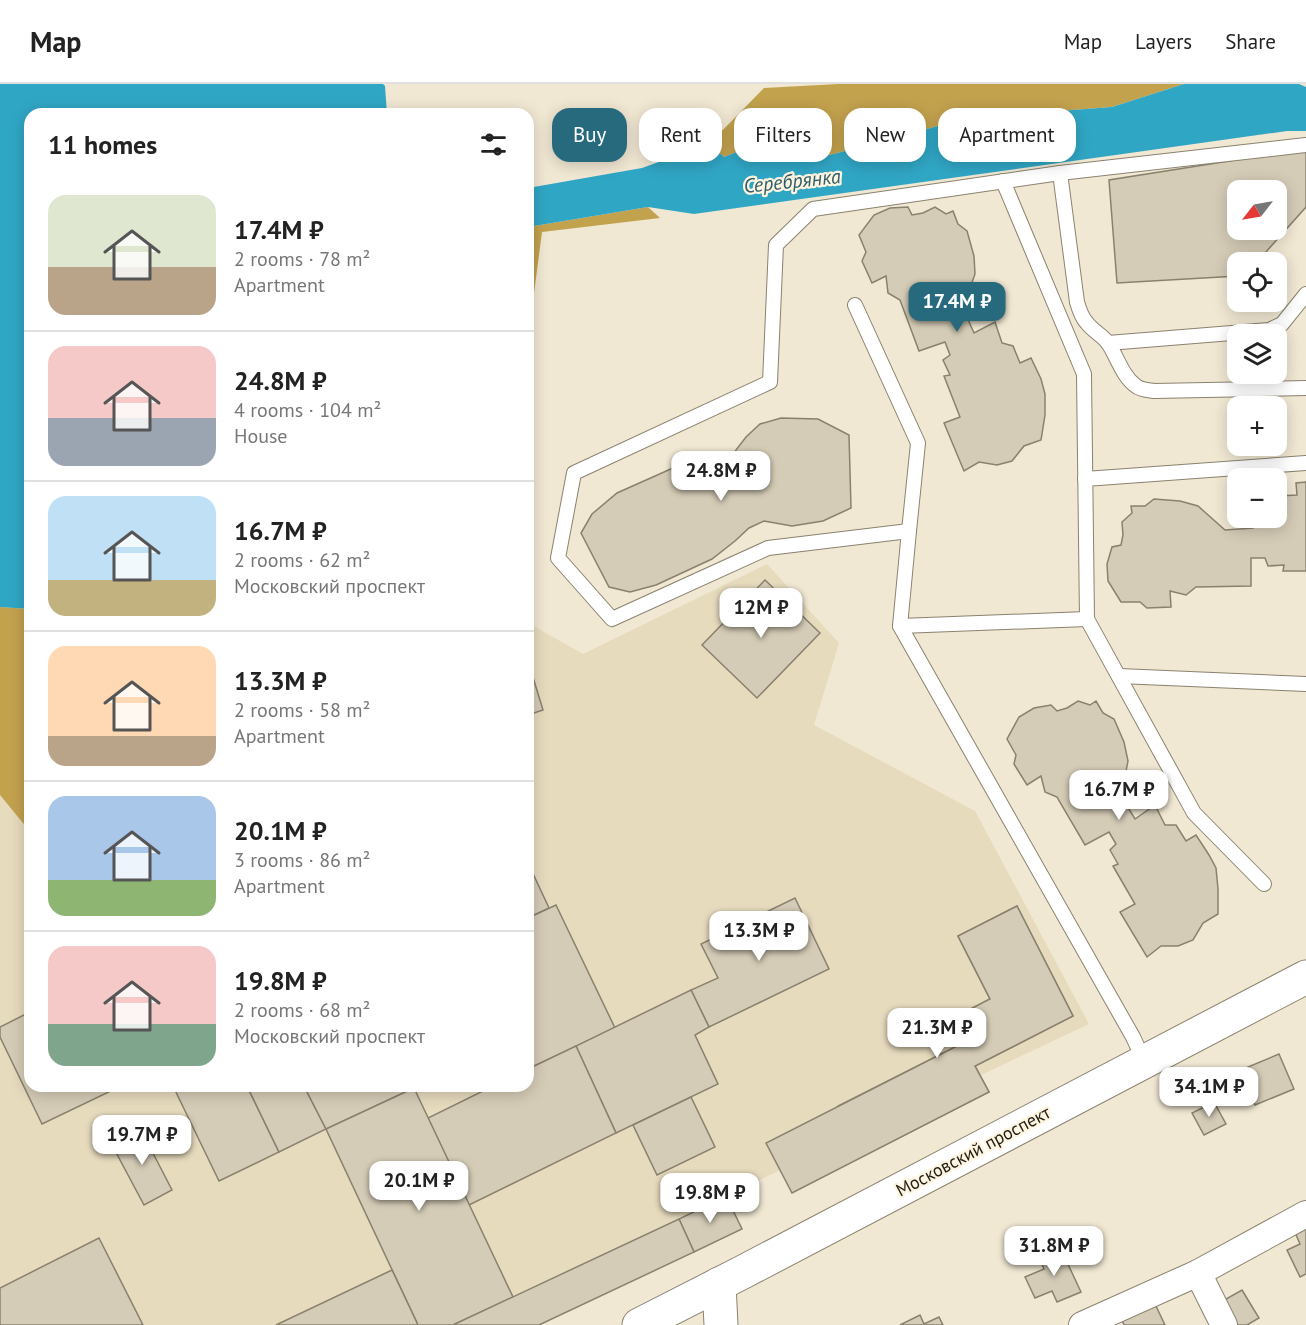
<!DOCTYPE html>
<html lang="en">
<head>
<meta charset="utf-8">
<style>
  body { margin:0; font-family:"PT Sans",sans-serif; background:#f6f6f6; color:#222; height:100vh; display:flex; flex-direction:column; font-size:22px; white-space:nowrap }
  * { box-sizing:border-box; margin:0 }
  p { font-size:20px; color:#767676 }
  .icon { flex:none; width:33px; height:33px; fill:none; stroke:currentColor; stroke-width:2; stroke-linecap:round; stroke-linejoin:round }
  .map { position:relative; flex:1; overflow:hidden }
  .panel { position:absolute; left:24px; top:24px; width:510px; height:984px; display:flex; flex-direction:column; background:#fff; border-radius:18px; box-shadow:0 3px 15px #0003 }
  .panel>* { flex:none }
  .banner { position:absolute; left:552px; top:24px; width:570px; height:54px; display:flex; gap:12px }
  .needle { width:39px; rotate:239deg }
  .controls { position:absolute; left:1227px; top:96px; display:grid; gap:12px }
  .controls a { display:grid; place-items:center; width:60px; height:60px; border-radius:12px; background:#fff; box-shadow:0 3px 15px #0003; font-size:30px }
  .price { position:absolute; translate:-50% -51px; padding:0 14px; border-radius:12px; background:#fff; color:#222; font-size:20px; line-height:39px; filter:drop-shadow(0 2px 3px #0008) }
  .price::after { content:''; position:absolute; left:50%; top:36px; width:18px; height:14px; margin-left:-9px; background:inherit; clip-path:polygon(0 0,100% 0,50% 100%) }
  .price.on { background:#286a7d; color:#fff }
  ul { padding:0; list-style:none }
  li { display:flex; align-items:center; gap:18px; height:150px; padding:0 24px }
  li+li { border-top:2px solid #e0e0e0 }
  li span { display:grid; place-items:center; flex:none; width:168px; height:120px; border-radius:18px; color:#555 }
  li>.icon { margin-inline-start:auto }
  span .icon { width:72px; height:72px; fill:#fffc; stroke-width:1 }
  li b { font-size:26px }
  h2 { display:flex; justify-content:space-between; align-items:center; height:72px; padding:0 24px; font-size:26px }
  .tag { padding:0 21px; border-radius:18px; background:#fff; box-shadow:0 3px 15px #0003; font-size:21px; line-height:54px }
  .tag.on { background:#286a7d; color:#fff }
  header { display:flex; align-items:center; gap:36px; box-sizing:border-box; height:84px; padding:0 30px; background:#fff; border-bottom:2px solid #e0e0e0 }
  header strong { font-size:28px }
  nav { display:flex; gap:33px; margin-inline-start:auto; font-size:21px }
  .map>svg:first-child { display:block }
</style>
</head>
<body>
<header>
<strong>Map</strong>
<nav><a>Map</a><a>Layers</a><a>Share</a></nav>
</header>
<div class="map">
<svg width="1306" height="1241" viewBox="0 0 1306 1241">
  <rect width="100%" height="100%" fill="#f1e8d3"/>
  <path fill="#e7dbbe" d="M767,480L839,559L814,641L975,727L1089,940L453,1241H0V711L27,743L30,742V1002H528V539L583,570Z"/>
  <g fill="#c3a24e">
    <path d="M838,0H1184L1112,23L968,34L830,71L767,56L724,73L709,60L764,4Z"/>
    <path d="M648,123L660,134L542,148L528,255V143Z"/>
    <path d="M0,523L30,525V742L27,744L0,711Z"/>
  </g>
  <g fill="#30a6c5">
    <path d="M0,0H383L385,2L387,30H30V525L0,523Z"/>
    <path d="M1184,0H1299L1306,3V47H1287L694,130L648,123L528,143V104L642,84L709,60L724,73L767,56L830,71L968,34L1112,23Z"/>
  </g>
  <g fill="#d5ccb7" stroke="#89816e" stroke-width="1.5" fill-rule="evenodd">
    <path d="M1306,65V123L1257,178H1238V192L1117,199L1109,96ZM1238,106H1276V146H1238Z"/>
    <path d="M908,123L912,131L923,129L935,123L946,130L953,127L958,140L967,147L974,172L975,190L963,224L974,249L995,238L1002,259L1013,262L1020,279L1031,274L1041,295L1045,310V331L1041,356L1024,362L1012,377L997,381L979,378L964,387L944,339L960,333L944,292L950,291L943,276L950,271L945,258L919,267L900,216L888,209L886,192L872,199L862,177L866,168L859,151L874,131L890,124Z"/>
    <path d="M781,334L818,335L849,351L851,424L823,437L792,442L764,437L749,444L735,457L712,475L656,501L630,508L609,503L581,449L592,430L617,409L673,384L705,377L720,378L733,370L746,353L760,340Z"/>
    <path d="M1306,398V487H1283L1284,481L1268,482L1265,474H1251V502L1196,503L1186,511L1170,507L1171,523L1147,524L1140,518H1121L1108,497L1107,480L1112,463L1121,461L1123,451L1122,438L1132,429L1131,422H1145L1154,415L1180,417L1198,422L1225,446L1253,444L1252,434H1276V414L1278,412L1297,411L1296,399Z"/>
    <path d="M765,496L820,549L757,614L702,561Z"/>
    <path d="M528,577L543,626L528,631Z"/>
    <path d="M1078,617L1090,621L1096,617L1103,629L1114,635L1124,658L1128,677L1121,712L1135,735L1155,721L1165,741H1176L1186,757L1196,751L1209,771L1216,784L1218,805V830L1203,839L1193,856L1178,862H1161L1147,873L1120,828L1135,820L1113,782L1118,780L1110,766L1116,760L1109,748L1085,761L1057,713L1045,708L1041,692L1027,701L1014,680L1016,671L1007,655L1019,633L1034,624L1051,621L1057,627L1067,624Z"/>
    <path d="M528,779L549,824L528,834Z"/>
    <path d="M795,814L829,885L709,943L691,906L718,894L701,860Z"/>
    <path d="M556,821L615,944L528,985V834Z"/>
    <path d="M1017,822L1073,932L975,982L989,1008L863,1072L838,1022L973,954L961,930L990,915L958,852Z"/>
    <path d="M1017,822L1073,932L975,982L989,1008L792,1109L766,1059L973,954L961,930L990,915L958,852Z"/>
    <path d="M691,906L709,943L695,951L718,1000L616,1049L576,962Z"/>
    <path d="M30,928V1002H113L115,1005L42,1040L0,953V943Z"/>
    <path d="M576,962L616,1049L469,1121L428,1034L493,1002H528V985Z"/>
    <path d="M1279,970L1294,1005L1255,1021L1241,986Z"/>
    <path d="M173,1002H247L279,1068L219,1097Z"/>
    <path d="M247,1002H304L326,1045L279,1068Z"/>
    <path d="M304,1002H413L414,1004L326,1045Z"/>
    <path d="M414,1004L513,1213L453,1241H418L326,1045Z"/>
    <path d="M691,1013L715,1063L657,1091L633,1041Z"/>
    <path d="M1214,1018L1226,1040L1204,1051L1192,1029Z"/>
    <path d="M140,1044L172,1106L144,1121L111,1059Z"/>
    <path d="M726,1112L742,1145L694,1168L679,1135Z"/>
    <path d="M679,1135L694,1168L539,1241H453Z"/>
    <path d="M1306,1140V1190L1300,1193L1287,1166L1300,1160L1294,1146Z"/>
    <path d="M99,1154L143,1241H0V1204Z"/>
    <path d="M1059,1161L1081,1208L1057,1218L1052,1207L1035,1214L1025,1193L1044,1185L1038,1171Z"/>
    <path d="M392,1186L418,1241H276Z"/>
    <path d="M1242,1206L1259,1234L1247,1241H1232L1219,1219Z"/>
    <path d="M1155,1220L1165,1241H1124L1122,1236Z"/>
    <path d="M920,1231L924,1240L939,1233L943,1241H900Z"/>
  </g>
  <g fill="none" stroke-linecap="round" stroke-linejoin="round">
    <g stroke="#8a826f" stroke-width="16">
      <g id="lane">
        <path d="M1060,89L1077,218C1079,225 1082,234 1087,239C1093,247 1102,251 1108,259C1117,272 1122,292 1136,302C1141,306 1148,306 1154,307L1306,304"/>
        <path d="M1003,97L1084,290L1087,535L1194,729L1264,800"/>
        <path d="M855,221L918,359L909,447"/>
        <path d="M1108,259L1269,246L1282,240L1306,210"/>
        <path d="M1085,395L1306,379"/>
        <path d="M1087,535L900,542L909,447L768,464L612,535L558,474L574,389L770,298L776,161L813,125L1060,89L1306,61"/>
        <path d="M900,542L1133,953L1144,977"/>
        <path d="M1119,592L1306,600"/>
      </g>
    </g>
    <g stroke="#8a826f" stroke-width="28">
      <g id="street">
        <path d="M1198,1189L1224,1241"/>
        <path d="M1082,1241L1198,1189L1306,1130"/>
      </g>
    </g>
    <g stroke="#8a826f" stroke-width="35">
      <g id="secondary">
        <path d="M719,1200L721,1241"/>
        <path d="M639,1241L743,1188L1306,893"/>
      </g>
    </g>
    <use href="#lane" stroke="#fff" stroke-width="14"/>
    <use href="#street" stroke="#fff" stroke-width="26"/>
    <use href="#secondary" stroke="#fff" stroke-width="33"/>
  </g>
  <g text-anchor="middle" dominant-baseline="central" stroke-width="4.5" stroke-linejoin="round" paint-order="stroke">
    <g font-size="18" fill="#1f1c15" stroke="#fef5e0">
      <text transform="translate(973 1067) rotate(-28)">Московский проспект</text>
    </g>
    <g font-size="20" font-style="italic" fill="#2f5d6c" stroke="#fef5e0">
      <text transform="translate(792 97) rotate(-6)">Серебрянка</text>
    </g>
  </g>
</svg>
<div class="controls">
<a><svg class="needle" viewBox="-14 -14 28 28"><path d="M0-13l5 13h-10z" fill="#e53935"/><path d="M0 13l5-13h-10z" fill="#767676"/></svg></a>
<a><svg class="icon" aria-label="locate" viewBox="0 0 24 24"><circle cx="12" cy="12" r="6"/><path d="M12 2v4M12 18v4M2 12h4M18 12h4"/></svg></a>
<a><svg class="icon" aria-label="layers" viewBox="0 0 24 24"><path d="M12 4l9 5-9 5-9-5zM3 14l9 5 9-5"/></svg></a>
<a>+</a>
<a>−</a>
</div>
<b class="price on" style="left:957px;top:249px">17.4M ₽</b>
<b class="price" style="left:721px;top:418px">24.8M ₽</b>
<b class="price" style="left:761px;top:555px">12M ₽</b>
<b class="price" style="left:1119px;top:737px">16.7M ₽</b>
<b class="price" style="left:759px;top:878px">13.3M ₽</b>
<b class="price" style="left:937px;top:975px">21.3M ₽</b>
<b class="price" style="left:1209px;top:1034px">34.1M ₽</b>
<b class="price" style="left:142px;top:1082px">19.7M ₽</b>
<b class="price" style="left:419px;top:1128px">20.1M ₽</b>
<b class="price" style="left:710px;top:1140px">19.8M ₽</b>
<b class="price" style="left:1054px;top:1193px">31.8M ₽</b>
<div class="banner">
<a class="tag on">Buy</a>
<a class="tag">Rent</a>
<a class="tag">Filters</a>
<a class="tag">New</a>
<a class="tag">Apartment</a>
</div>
<section class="panel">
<h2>11 homes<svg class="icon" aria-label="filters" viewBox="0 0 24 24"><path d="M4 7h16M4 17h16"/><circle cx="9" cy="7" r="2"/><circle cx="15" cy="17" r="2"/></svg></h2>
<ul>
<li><span style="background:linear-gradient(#dfe7d0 60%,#b9a48a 0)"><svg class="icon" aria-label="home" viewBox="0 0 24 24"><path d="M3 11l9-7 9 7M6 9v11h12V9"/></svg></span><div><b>17.4M ₽</b><p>2 rooms · 78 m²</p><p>Apartment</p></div></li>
<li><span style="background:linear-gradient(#f6c9c9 60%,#9aa5b1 0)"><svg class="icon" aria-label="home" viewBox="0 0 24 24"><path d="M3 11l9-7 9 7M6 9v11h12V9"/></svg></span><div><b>24.8M ₽</b><p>4 rooms · 104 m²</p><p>House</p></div></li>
<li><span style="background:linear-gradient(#bfe0f5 70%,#c2b280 0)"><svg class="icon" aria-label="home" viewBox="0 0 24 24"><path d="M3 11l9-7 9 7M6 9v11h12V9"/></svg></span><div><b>16.7M ₽</b><p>2 rooms · 62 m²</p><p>Московский проспект</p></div></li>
<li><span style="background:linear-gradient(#ffd9b3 75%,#b9a48a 0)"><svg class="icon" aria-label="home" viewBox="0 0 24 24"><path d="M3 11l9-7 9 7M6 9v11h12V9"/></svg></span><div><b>13.3M ₽</b><p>2 rooms · 58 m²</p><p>Apartment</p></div></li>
<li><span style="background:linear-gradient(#a9c7e8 70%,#8fb573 0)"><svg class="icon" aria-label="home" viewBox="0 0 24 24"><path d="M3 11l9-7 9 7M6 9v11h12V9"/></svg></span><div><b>20.1M ₽</b><p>3 rooms · 86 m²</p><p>Apartment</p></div></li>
<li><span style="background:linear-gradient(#f6c9c9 65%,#7fa58c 0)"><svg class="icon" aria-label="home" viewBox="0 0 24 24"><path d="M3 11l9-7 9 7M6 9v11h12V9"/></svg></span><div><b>19.8M ₽</b><p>2 rooms · 68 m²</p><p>Московский проспект</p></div></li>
</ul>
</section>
</div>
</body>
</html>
